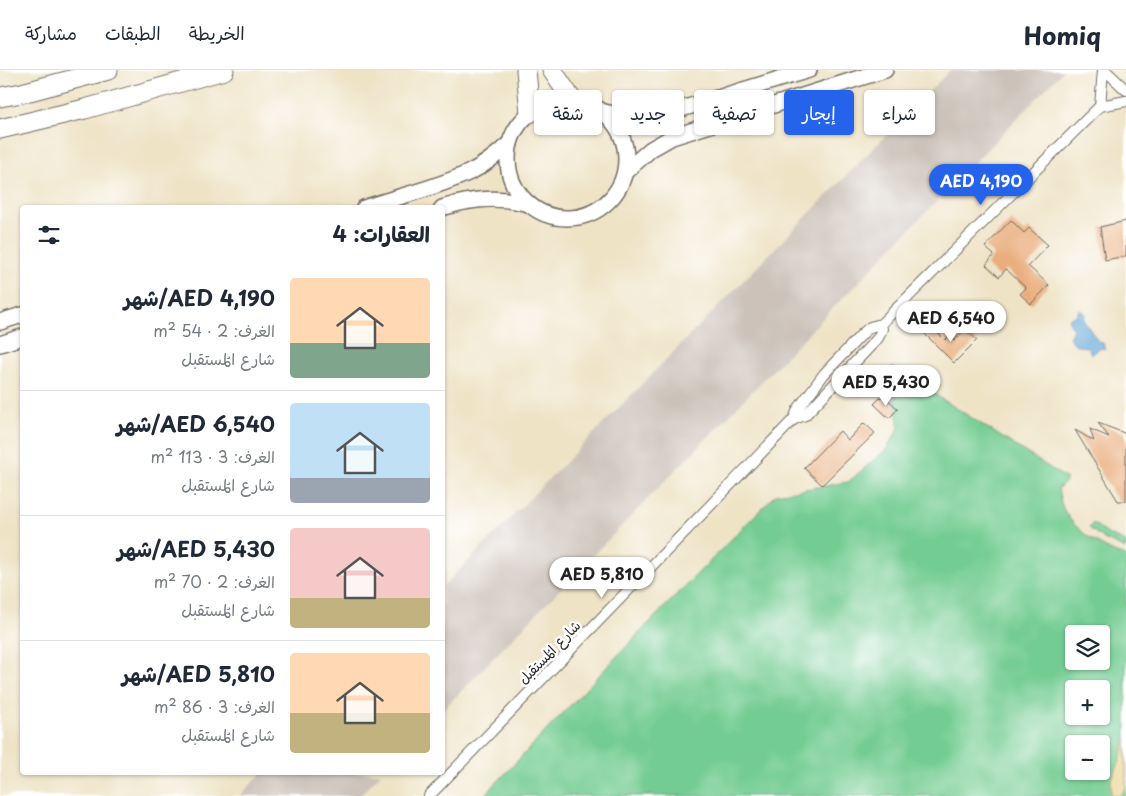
<!DOCTYPE html>
<html lang="ar">
<head>
<meta charset="utf-8">
<style>
  body { margin:0; font-family:"Playpen Sans","Playpen Sans Arabic",sans-serif; background:#f2f2f3; color:#1f2937; direction:rtl; height:100vh; display:flex; flex-direction:column; font-size:19px; white-space:nowrap }
  * { box-sizing:border-box; margin:0 }
  p { font-size:16px; color:#747a83 }
  .icon { flex:none; width:28px; height:28px; fill:none; stroke:currentColor; stroke-width:2; stroke-linecap:round; stroke-linejoin:round }
  .map { position:relative; flex:1; overflow:hidden; direction:ltr }
  .side { position:absolute; left:20px; top:135px; width:425px; height:570px; display:flex; flex-direction:column; background:#fff; border-radius:5px; box-shadow:0 1px 4px #0004; direction:rtl }
  .side>* { flex:none }
  .guide { position:absolute; left:460px; top:20px; width:475px; height:45px; direction:rtl; display:flex; gap:10px }
  .controls { position:absolute; left:1065px; top:555px; display:grid; gap:10px }
  .controls a { display:grid; place-items:center; width:45px; height:45px; border-radius:5px; background:#fff; box-shadow:0 1px 4px #0004; font-size:25px }
  .price { position:absolute; translate:-50% -42px; padding:0 11px; border-radius:18px; background:#fff; color:#222; font-size:16px; line-height:32px; filter:drop-shadow(0 1px 2px #0008) }
  .price::after { content:''; position:absolute; left:50%; top:30px; width:15px; height:11px; margin-left:-8px; background:inherit; clip-path:polygon(0 0,100% 0,50% 100%) }
  .price.active { background:#2563eb; color:#fff }
  ul { padding:0; list-style:none }
  li { display:flex; align-items:center; gap:15px; height:125px; padding:0 15px }
  li+li { border-top:1px solid #e0e1e3 }
  li span { display:grid; place-items:center; flex:none; width:140px; height:100px; border-radius:5px; color:#555 }
  li>.icon { margin-inline-start:auto }
  span .icon { width:60px; height:60px; fill:#fffc; stroke-width:1 }
  li b { font-size:21px }
  h2 { display:flex; justify-content:space-between; align-items:center; height:60px; padding:0 15px; font-size:21px }
  .tag { padding:0 18px; border-radius:5px; background:#fff; box-shadow:0 1px 4px #0004; font-size:18px; line-height:45px }
  .tag.active { background:#2563eb; color:#fff }
  header { display:flex; align-items:center; gap:30px; box-sizing:border-box; height:70px; padding:0 25px; background:#fff; border-bottom:1px solid #e0e1e3 }
  header strong { font-size:24px }
  nav { display:flex; gap:28px; margin-inline-start:auto; font-size:18px }
  .map>svg:first-child { display:block }
</style>
</head>
<body>
<header>
<strong>Homiq</strong>
<nav><a>الخريطة</a><a>الطبقات</a><a>مشاركة</a></nav>
</header>
<div class="map">
<svg width="1126" height="726" viewBox="0 0 1126 726">
  <rect width="100%" height="100%" fill="#fff"/>
  <filter id="ink" filterUnits="userSpaceOnUse"><feTurbulence type="fractalNoise" baseFrequency=".02" numOctaves="2"/><feDisplacementMap in="SourceGraphic" scale="10" xChannelSelector="R" yChannelSelector="G"/><feConvolveMatrix kernelMatrix="1 2 1 2 8 2 1 2 1" color-interpolation-filters="sRGB"/></filter>
  <filter id="wash" filterUnits="userSpaceOnUse"><feTurbulence type="fractalNoise" baseFrequency=".0096" numOctaves="4" result="noise"/><feDisplacementMap in="SourceGraphic" scale="20" xChannelSelector="R" yChannelSelector="G"/><feGaussianBlur stdDeviation="1.12" result="paint"/><feColorMatrix in="noise" values="0 0 0 0 0 0 0 0 0 0 0 0 0 0 0 0 0 1.4 0 .05"/><feComposite in="paint" operator="in"/></filter>
  <g filter="url(#wash)">
    <rect width="100%" height="100%" fill="#efe3c6"/>
    <g fill="#ccc2b9">
      <path d="M950,0H1064L443,640V517Z"/>
      <path d="M262,703V702L382,703L359,726H240Z"/>
    </g>
    <g fill="#73cc92" stroke="#4f7c5e" fill-rule="evenodd">
      <path d="M892,297L1067,409L1058,419C1060,427 1061,436 1065,442C1076,461 1105,481 1126,486V726H484L645,557L776,424L848,412L886,380L899,358L893,318ZM1074,564H1101V591H1074ZM1074,619H1101V646H1074ZM1074,674H1101V701H1074Z"/>
      <path d="M1093,453L1109,465L1126,472V479L1104,469L1089,458Z"/>
    </g>
    <path fill="#eeda9e" stroke="#8c8264" d="M1126,669V717L1120,726H1111V710L1119,694Z"/>
    <path fill="#5fa6d6" stroke="#456880" d="M1079,239L1085,244L1084,251L1098,271L1103,273L1105,279L1100,278L1091,284L1088,277L1077,276L1069,268L1073,259L1068,249L1077,245Z"/>
    <g id="blocks">
      <g fill="#eaae7e">
        <path d="M1011,150L1024,163L1029,158L1048,175L1028,196L1049,215L1031,234L1020,224L1026,218L1006,199L999,207L986,195L994,185L985,177Z"/>
        <path d="M1126,151V186L1105,190L1100,157Z"/>
        <path d="M930,255L945,270L949,266L954,271L965,259L977,270L954,293L923,262Z"/>
        <path d="M883,325L898,339L889,348L874,334Z"/>
        <path d="M864,353L875,363L822,415L804,398L840,361L848,370Z"/>
        <path d="M1098,353L1124,363L1126,369V431H1118L1075,360L1094,371L1090,359L1109,367Z"/>
      </g>
    </g>
  </g>
  <g filter="url(#ink)">
    <use href="#blocks" fill-opacity="0" stroke="#706b61" stroke-width="1"/>
    <g fill="none" stroke-linecap="round" stroke-linejoin="round">
      <g stroke="#706b61" stroke-width="12">
        <g id="street">
          <path d="M1105,0L1126,20"/>
          <path d="M1100,36L1103,0"/>
          <path d="M794,349L805,345L878,268L882,259L881,254"/>
          <path d="M429,726L794,349L798,339L824,304L863,263L870,257L881,254L1100,36L1126,31"/>
        </g>
      </g>
      <g stroke="#706b61" stroke-width="18">
        <g id="secondary">
          <circle cx="567" cy="89" r="59"/>
          <path d="M604,42C625,47 644,48 665,44L809,0"/>
          <path d="M626,101L651,79L672,67L885,0"/>
          <path d="M364,138C399,126 437,118 470,102C485,95 498,84 510,73"/>
          <path d="M442,138C472,128 499,126 529,134"/>
          <path d="M0,252L22,245"/>
          <path d="M0,274L22,267"/>
        </g>
      </g>
      <g stroke="#706b61" stroke-width="21">
        <g id="highway">
          <path d="M526,0L530,43"/>
          <path d="M552,0L572,30"/>
          <path d="M0,27L22,23L108,0"/>
          <path d="M0,59L85,39L224,0"/>
        </g>
      </g>
      <use href="#street" stroke="#fff" stroke-width="10"/>
      <use href="#secondary" stroke="#fff" stroke-width="15"/>
      <use href="#highway" stroke="#fff" stroke-width="19"/>
    </g>
  </g>
  <g text-anchor="middle" dominant-baseline="central" stroke-width="5" stroke-linejoin="round" paint-order="stroke">
    <g font-size="14" fill="#2b2b2b" stroke="#fff">
      <text transform="translate(549 582) rotate(-46)">شارع المُستقبل</text>
    </g>
  </g>
</svg>
<div class="controls">
<a><svg class="icon" aria-label="layers" viewBox="0 0 24 24"><path d="M12 4l9 5-9 5-9-5zM3 14l9 5 9-5"/></svg></a>
<a>+</a>
<a>−</a>
</div>
<b class="price active" style="left:981px;top:136px">AED 4,190</b>
<b class="price" style="left:951px;top:273px">AED 6,540</b>
<b class="price" style="left:886px;top:337px">AED 5,430</b>
<b class="price" style="left:602px;top:529px">AED 5,810</b>
<div class="guide">
<a class="tag">شراء</a>
<a class="tag active">إيجار</a>
<a class="tag">تصفية</a>
<a class="tag">جديد</a>
<a class="tag">شقة</a>
</div>
<section class="side">
<h2>العقارات: 4<svg class="icon" aria-label="filters" viewBox="0 0 24 24"><path d="M4 7h16M4 17h16"/><circle cx="9" cy="7" r="2"/><circle cx="15" cy="17" r="2"/></svg></h2>
<ul>
<li><span style="background:linear-gradient(#ffd9b3 65%,#7fa58c 0)"><svg class="icon" aria-label="home" viewBox="0 0 24 24"><path d="M3 11l9-7 9 7M6 9v11h12V9"/></svg></span><div><b>AED 4,190/شهر</b><p>الغرف: 2 · 54 m²</p><p>شارع المُستقبل</p></div></li>
<li><span style="background:linear-gradient(#bfe0f5 75%,#9aa5b1 0)"><svg class="icon" aria-label="home" viewBox="0 0 24 24"><path d="M3 11l9-7 9 7M6 9v11h12V9"/></svg></span><div><b>AED 6,540/شهر</b><p>الغرف: 3 · 113 m²</p><p>شارع المُستقبل</p></div></li>
<li><span style="background:linear-gradient(#f6c9c9 70%,#c2b280 0)"><svg class="icon" aria-label="home" viewBox="0 0 24 24"><path d="M3 11l9-7 9 7M6 9v11h12V9"/></svg></span><div><b>AED 5,430/شهر</b><p>الغرف: 2 · 70 m²</p><p>شارع المُستقبل</p></div></li>
<li><span style="background:linear-gradient(#ffd9b3 60%,#c2b280 0)"><svg class="icon" aria-label="home" viewBox="0 0 24 24"><path d="M3 11l9-7 9 7M6 9v11h12V9"/></svg></span><div><b>AED 5,810/شهر</b><p>الغرف: 3 · 86 m²</p><p>شارع المُستقبل</p></div></li>
</ul>
</section>
</div>
</body>
</html>
